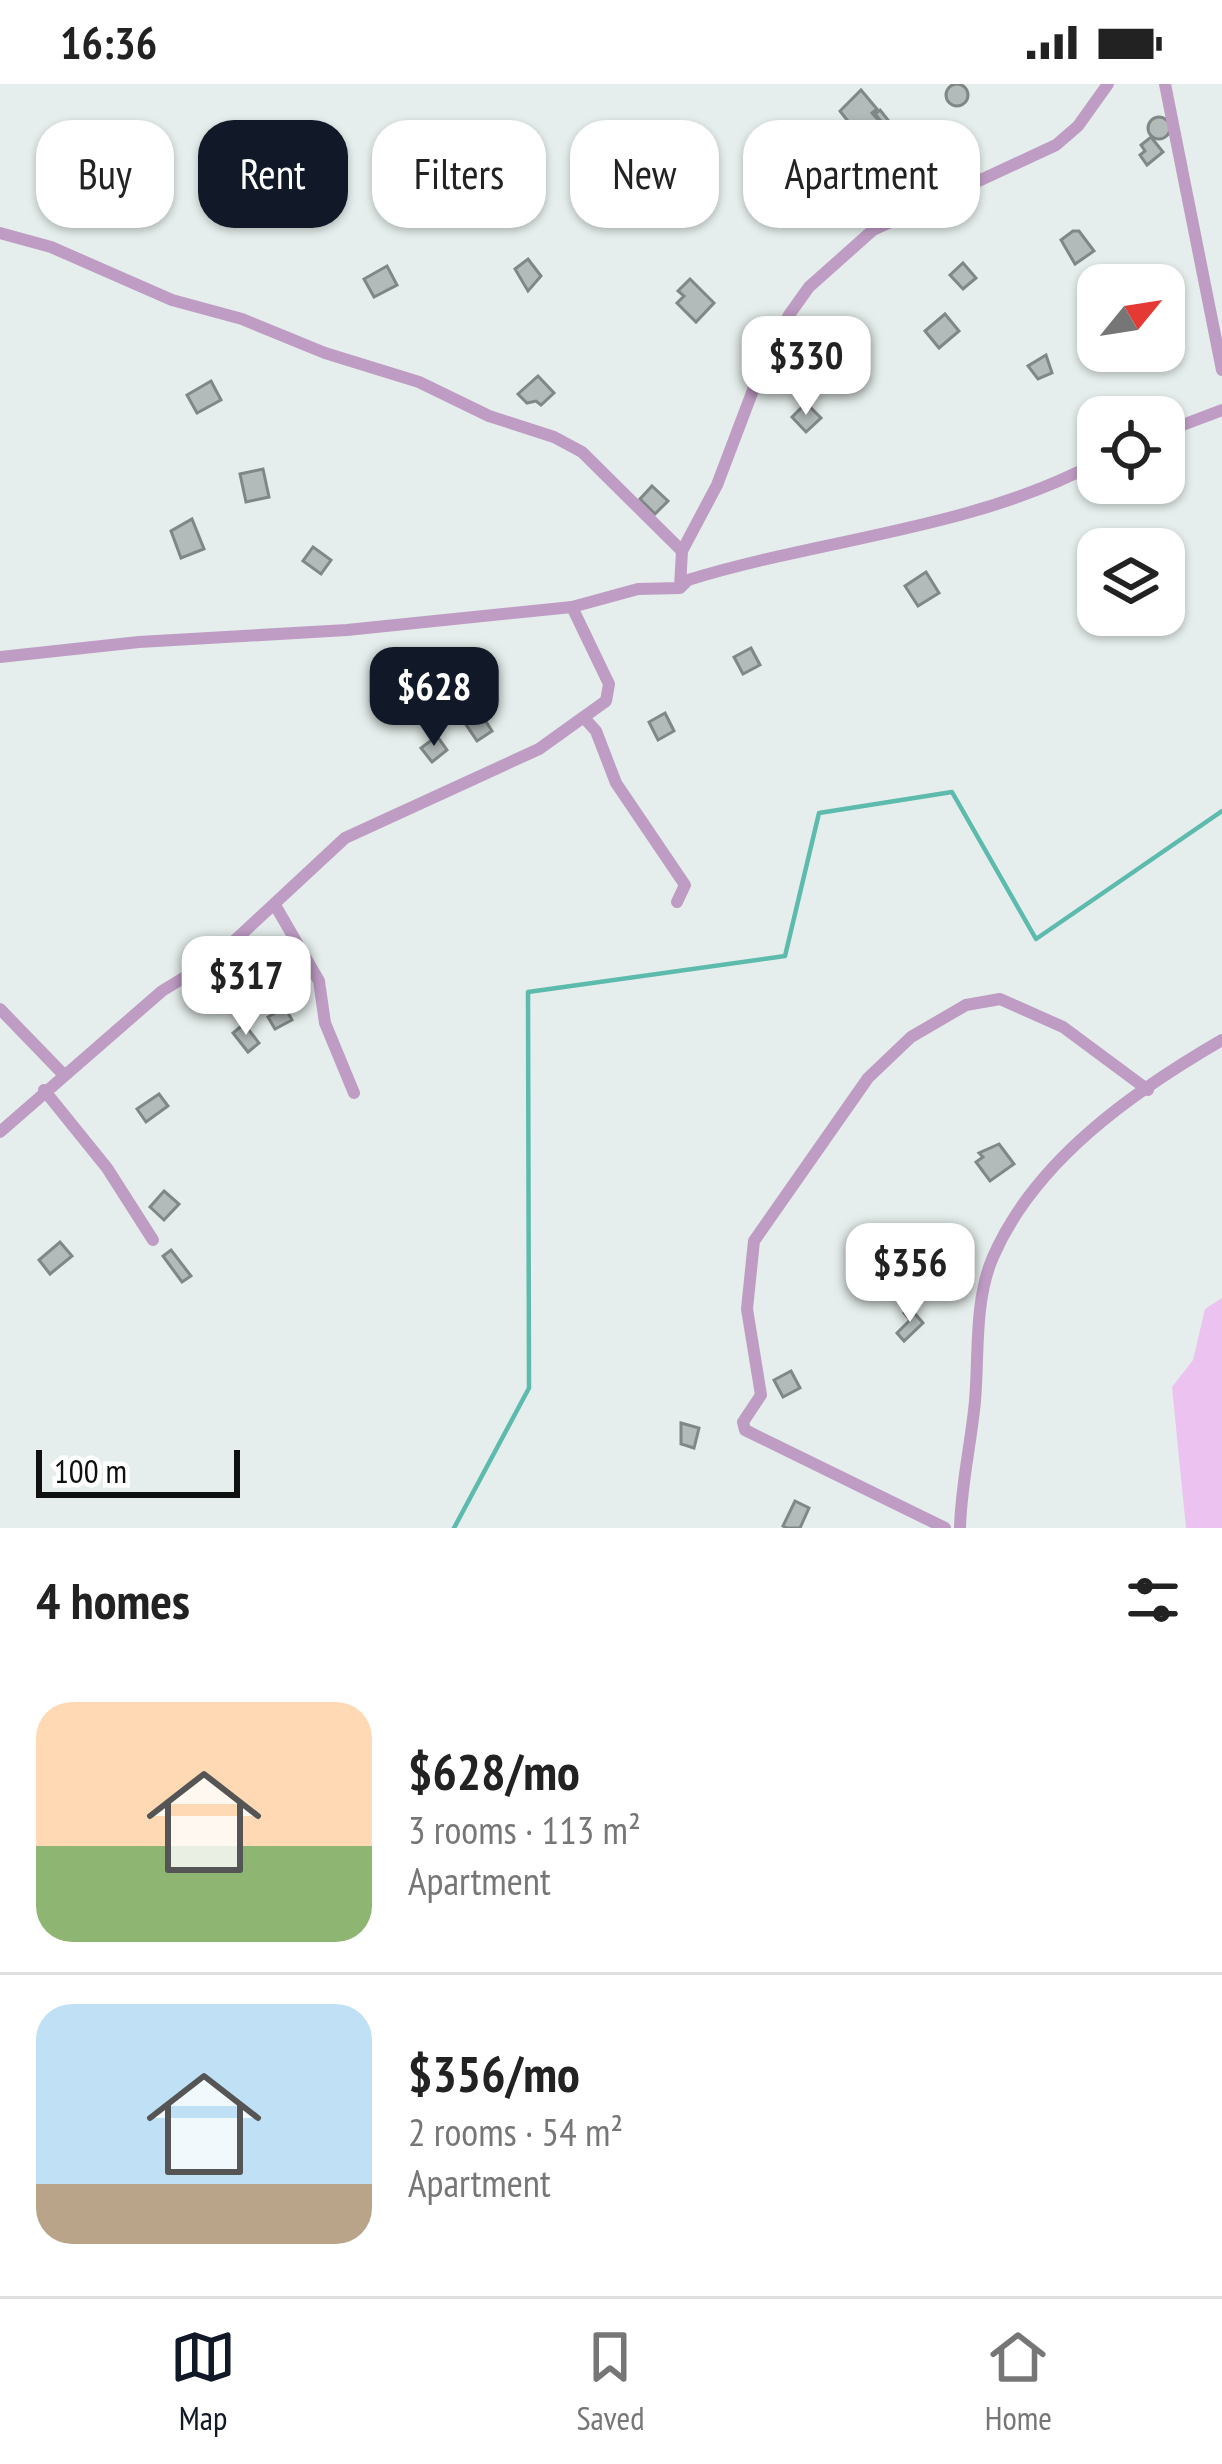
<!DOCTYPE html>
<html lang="en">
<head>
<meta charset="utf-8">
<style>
  body { margin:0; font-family:"PT Sans Narrow",sans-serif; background:#f2f2f2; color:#222; height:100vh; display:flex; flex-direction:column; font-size:45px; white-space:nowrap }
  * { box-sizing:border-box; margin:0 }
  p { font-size:39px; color:#767676 }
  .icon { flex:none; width:66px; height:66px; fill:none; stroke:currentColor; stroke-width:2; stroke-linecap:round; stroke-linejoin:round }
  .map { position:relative; height:1444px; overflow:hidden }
  .details { display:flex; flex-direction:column; background:#fff; flex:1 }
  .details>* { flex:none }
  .top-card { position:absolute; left:36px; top:36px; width:1152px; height:108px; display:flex; gap:24px }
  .needle { width:78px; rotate:60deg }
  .controls { position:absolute; left:1077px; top:180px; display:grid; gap:24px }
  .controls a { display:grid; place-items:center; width:108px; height:108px; border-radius:24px; background:#fff; box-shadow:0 3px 9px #0004; font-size:60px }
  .scale { position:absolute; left:36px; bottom:30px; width:204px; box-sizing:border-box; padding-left:12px; border:6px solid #0e1110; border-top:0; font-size:33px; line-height:42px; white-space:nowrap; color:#0e1110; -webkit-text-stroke:9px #fff; paint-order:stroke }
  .price { position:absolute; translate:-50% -102px; padding:0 27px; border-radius:24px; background:#fff; color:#222; font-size:39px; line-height:78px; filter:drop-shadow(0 3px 6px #0008) }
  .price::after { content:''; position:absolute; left:50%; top:72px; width:36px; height:27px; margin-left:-18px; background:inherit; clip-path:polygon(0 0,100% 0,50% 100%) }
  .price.current { background:#111827; color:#fff }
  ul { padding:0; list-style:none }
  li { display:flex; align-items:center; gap:36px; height:300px; padding:0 36px }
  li+li { border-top:3px solid #e0e0e0 }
  li span { display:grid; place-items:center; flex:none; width:336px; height:240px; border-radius:36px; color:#555 }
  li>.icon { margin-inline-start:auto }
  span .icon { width:144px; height:144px; fill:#fffc; stroke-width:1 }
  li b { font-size:51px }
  h2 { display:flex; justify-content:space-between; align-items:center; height:144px; padding:0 36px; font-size:51px }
  .tag { padding:0 42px; border-radius:36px; background:#fff; box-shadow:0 3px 9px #0004; font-size:42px; line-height:108px }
  .tag.current { background:#111827; color:#fff }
  .status { display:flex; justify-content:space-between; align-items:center; height:84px; padding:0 60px; background:#fff; direction:ltr }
  .status svg { height:33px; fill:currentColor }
  .menu { display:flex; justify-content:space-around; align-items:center; height:168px; border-top:3px solid #e0e0e0; background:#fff; font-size:33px; color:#767676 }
  .menu a { display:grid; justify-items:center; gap:6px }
  .menu .current { color:#111827 }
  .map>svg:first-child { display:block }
</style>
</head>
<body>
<div class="status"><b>16:36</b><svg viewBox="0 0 49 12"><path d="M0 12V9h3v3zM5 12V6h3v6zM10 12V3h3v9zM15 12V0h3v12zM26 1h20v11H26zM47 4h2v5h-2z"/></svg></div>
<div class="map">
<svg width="1222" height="1444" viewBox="0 0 1222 1444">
  <rect width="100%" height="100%" fill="#e5eeec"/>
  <path fill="#ecc2f1" d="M1222,1214V1444H1186L1172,1303L1193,1276L1205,1225Z"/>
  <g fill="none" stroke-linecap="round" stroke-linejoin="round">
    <path stroke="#5dbbad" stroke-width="4.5" d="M454,1444L529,1304L528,908L785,872L819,729L952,708L1036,855L1222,727"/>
  </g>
  <g fill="#b3bbba" stroke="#808886" stroke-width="3">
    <circle cx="957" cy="11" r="11"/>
    <path d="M861,6L877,25L872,29L879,37L869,45L863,38L854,45L840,27Z"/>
    <path d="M880,26L892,41L885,47L891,53L880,62L866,49L881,37L875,30Z"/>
    <circle cx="1159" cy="44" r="11"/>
    <path d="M1151,53L1163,68L1147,81L1140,71L1145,67L1141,61Z"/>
    <path d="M1073,147H1079L1094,167L1075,180L1061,156Z"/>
    <path d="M528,175L541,192L528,207L515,185Z"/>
    <path d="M963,179L976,194L963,205L950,191Z"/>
    <path d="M387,182L397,201L374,213L364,195Z"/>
    <path d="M690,195L714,219L696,238L677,219L684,212L678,207Z"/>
    <path d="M945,230L959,247L939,264L925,247Z"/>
    <path d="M856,267L869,286L844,299L832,277Z"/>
    <path d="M1046,271L1052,289L1038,295L1028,282Z"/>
    <path d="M538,292L554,309L541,321L536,317L527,319L518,310Z"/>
    <path d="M211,297L221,316L197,329L187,311Z"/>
    <path d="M806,319L821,334L806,348L792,333Z"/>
    <path d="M263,385L269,413L246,418L240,390Z"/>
    <path d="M652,402L668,417L655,430L640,415Z"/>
    <path d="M192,435L204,465L181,474L171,447Z"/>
    <path d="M313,463L331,476L321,490L303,477Z"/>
    <path d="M926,488L939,509L918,522L905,502Z"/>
    <path d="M751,564L760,581L743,590L734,573Z"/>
    <path d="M480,628L492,647L477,657L465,639Z"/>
    <path d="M665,629L674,647L658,656L649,638Z"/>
    <path d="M437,652L447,666L432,678L421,664Z"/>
    <path d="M286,910L293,924L287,927L292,936L275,945L268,933L282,925L277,915Z"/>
    <path d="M244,940L259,959L248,968L233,949Z"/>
    <path d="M159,1010L168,1022L146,1038L137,1025Z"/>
    <path d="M999,1060L1014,1080L990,1097L976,1078L983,1073L979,1069Z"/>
    <path d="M164,1107L179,1120L164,1136L150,1123Z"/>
    <path d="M60,1158L72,1172L50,1190L39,1176Z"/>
    <path d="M900,1160L908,1173L891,1184L883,1171Z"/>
    <path d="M171,1166L191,1192L182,1198L163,1172Z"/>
    <path d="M910,1224L923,1239L904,1257L897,1249L910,1236L904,1229Z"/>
    <path d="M791,1287L800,1304L783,1313L774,1296Z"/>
    <path d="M681,1339L699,1344L694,1364L681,1360Z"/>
    <path d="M795,1417L809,1424L800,1444H787L783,1442Z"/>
  </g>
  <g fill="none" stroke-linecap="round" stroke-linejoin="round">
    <g stroke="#bf9cc4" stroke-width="12">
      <path d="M1165,0L1222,286"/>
      <path d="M0,149L51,163L172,216L242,235L325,269L419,298L489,332L554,353L582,368L682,467"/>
      <path d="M1164,348L1222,326"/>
      <path d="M680,503L682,467L717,401L758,293L789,231L809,203L873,146L1056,61L1078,42L1108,0"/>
      <path d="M0,573L139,558L347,546L572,523L638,505L680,504L688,496C824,454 971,446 1098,378"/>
      <path d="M586,636L596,647L616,699L685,801L677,818"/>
      <path d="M275,821L319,897L325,939L354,1009"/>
      <path d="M0,925L63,990"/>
      <path d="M44,1006L107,1084L153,1156"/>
      <path d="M0,1048L162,907L216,874L345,754L539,665L606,617L609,600L572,523"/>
      <path d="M945,1444L745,1346L743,1338L761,1311L747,1225L754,1157L868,994L911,953L966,921L1000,915L1063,943L1148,1006"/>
      <path d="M960,1444C961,1401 971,1360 975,1317C979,1271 974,1217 993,1173C1035,1076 1134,1007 1222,956"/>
    </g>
  </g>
</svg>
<div class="controls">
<a><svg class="needle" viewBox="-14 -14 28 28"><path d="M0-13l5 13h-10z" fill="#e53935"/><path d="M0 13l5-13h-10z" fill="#767676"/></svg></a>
<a><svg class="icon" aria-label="locate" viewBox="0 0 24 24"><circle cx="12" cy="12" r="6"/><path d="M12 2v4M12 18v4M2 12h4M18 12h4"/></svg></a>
<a><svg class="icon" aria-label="layers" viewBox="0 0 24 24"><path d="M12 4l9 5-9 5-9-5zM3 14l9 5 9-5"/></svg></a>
</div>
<div class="scale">100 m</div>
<b class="price" style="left:806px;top:334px">$330</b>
<b class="price current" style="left:434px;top:665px">$628</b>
<b class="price" style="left:246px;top:954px">$317</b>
<b class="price" style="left:910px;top:1241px">$356</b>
<div class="top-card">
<a class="tag">Buy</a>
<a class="tag current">Rent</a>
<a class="tag">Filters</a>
<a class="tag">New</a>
<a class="tag">Apartment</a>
</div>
</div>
<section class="details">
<h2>4 homes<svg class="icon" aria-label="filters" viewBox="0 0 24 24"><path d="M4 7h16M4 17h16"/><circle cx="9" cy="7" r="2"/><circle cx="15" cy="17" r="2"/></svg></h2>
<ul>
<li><span style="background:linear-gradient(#ffd9b3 60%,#8fb573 0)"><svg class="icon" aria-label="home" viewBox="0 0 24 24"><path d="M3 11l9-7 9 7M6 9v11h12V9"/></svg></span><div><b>$628/mo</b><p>3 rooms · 113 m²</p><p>Apartment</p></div></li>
<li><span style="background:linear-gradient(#bfe0f5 75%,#b9a48a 0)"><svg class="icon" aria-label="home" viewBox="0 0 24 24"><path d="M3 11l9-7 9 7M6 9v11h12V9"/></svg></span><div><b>$356/mo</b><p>2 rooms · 54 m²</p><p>Apartment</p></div></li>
</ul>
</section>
<nav class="menu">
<a class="current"><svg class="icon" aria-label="map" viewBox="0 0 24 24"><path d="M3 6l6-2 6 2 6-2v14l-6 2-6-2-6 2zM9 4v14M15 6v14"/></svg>Map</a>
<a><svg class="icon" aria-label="saved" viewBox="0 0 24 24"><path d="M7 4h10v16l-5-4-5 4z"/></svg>Saved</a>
<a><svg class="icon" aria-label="home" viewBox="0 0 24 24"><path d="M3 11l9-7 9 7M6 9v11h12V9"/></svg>Home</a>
</nav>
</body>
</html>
